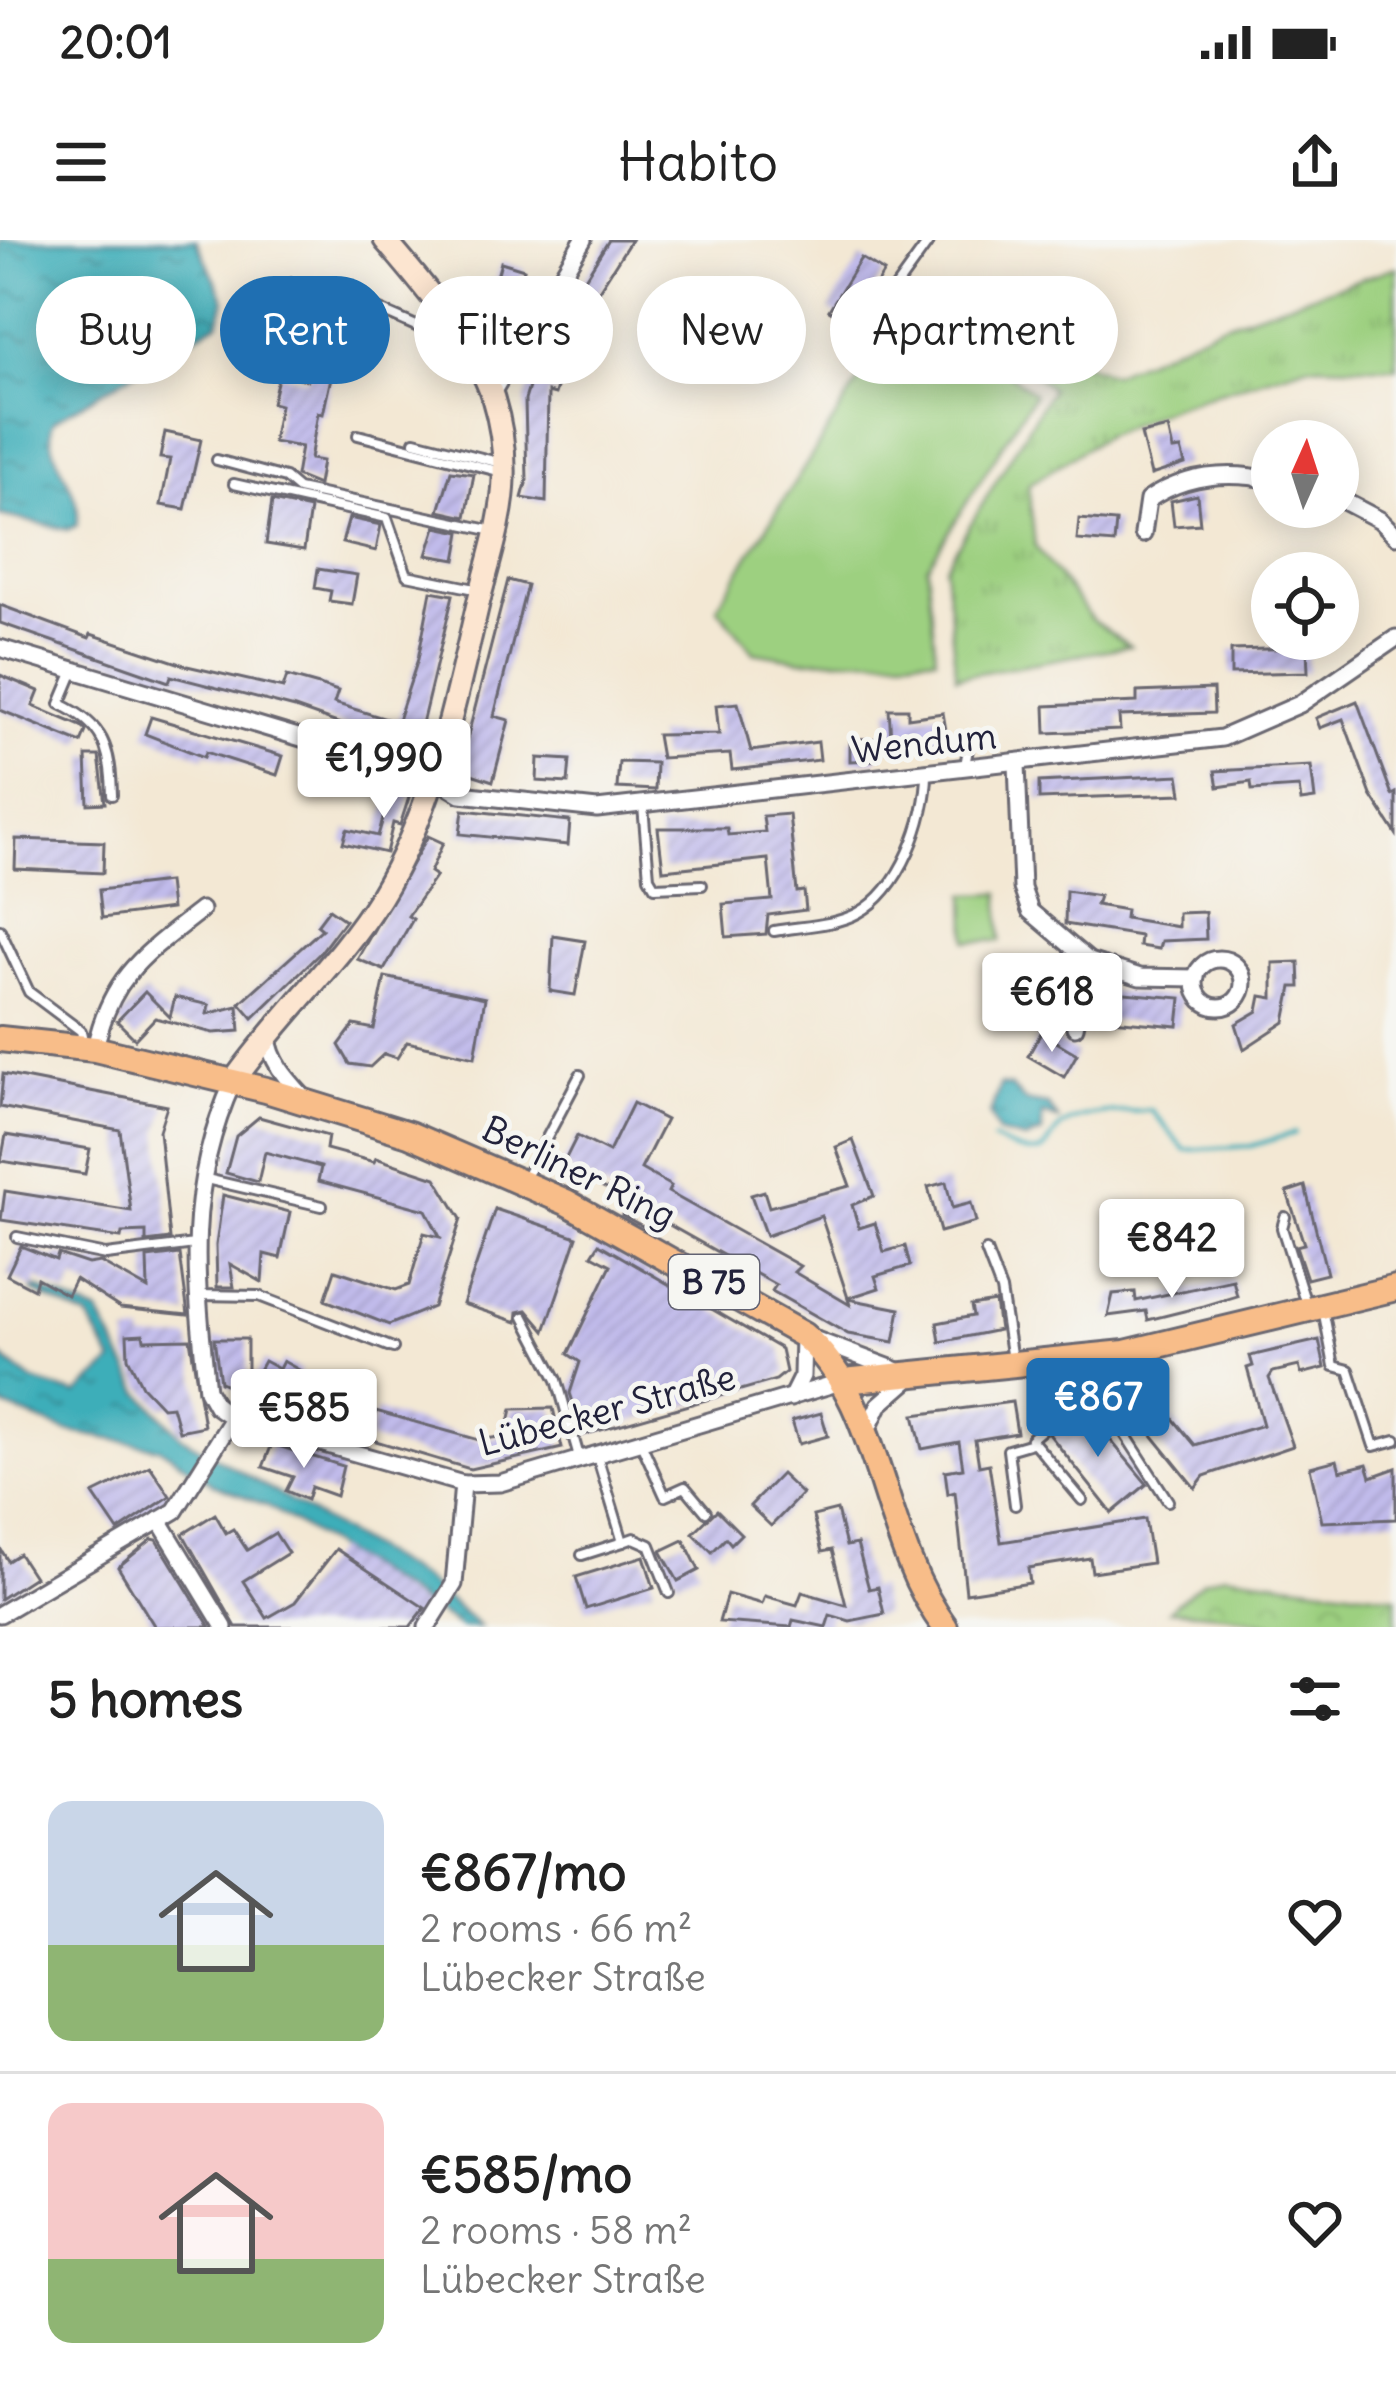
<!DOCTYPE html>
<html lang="en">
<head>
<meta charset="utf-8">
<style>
  body { margin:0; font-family:Delius,sans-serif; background:#f2f2f2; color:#222; height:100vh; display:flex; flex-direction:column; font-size:45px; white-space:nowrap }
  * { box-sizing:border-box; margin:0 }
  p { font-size:39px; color:#767676 }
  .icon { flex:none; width:66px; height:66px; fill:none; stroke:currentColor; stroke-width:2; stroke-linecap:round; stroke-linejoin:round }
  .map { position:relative; height:1387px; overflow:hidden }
  .sheet { display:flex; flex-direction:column; background:#fff; flex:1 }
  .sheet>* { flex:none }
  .guide { position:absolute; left:36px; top:36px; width:1326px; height:108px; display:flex; gap:24px }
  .needle { width:78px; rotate:3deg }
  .tools { position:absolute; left:1251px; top:180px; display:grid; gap:24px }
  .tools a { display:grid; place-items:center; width:108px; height:108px; border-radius:50%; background:#fff; box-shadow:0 6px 30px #0003; font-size:60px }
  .price { position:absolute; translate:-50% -102px; padding:0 27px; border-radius:12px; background:#fff; color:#222; font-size:39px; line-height:78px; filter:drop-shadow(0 3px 6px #0008) }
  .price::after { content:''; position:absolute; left:50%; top:72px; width:36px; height:27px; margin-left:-18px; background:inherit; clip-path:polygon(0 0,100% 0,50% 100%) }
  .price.active { background:#1f6fb2; color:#fff }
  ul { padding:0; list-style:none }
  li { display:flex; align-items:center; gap:36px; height:300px; padding:0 48px }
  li+li { border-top:3px solid #e0e0e0 }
  li span { display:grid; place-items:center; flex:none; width:336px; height:240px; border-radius:24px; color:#555 }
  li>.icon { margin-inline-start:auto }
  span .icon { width:144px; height:144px; fill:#fffc; stroke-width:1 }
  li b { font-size:51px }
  h2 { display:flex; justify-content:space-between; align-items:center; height:144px; padding:0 48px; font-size:51px }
  .chip { padding:0 42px; border-radius:54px; background:#fff; box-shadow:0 6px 30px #0003; font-size:42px; line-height:108px }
  .chip.active { background:#1f6fb2; color:#fff }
  .status { display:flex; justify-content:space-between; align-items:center; height:84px; padding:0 60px; background:#fff; direction:ltr }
  .status svg { height:33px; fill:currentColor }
  header { display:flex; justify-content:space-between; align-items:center; height:156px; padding:0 48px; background:#fff; font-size:54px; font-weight:600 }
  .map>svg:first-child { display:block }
</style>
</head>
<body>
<div class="status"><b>20:01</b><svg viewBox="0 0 49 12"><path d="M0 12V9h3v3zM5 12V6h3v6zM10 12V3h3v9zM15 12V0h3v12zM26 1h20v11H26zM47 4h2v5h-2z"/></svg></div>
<header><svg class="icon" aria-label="menu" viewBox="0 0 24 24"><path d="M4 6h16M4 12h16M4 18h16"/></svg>Habito<svg class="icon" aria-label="share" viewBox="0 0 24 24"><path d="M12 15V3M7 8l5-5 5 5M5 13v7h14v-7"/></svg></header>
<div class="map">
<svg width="1396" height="1387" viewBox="0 0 1396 1387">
  <defs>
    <pattern id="grass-tufts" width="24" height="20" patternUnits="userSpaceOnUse" patternTransform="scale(3)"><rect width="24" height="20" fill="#9dd080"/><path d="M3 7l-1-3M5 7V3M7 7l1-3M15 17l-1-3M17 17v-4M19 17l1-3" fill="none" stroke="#87b270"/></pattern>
    <pattern id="park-crowns" width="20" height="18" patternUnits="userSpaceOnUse" patternTransform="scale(3)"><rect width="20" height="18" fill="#9dd080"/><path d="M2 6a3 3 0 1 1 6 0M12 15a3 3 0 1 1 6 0" fill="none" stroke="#87b270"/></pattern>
    <pattern id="water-ripples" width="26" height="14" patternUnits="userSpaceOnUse" patternTransform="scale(3)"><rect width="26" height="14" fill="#3eaeb9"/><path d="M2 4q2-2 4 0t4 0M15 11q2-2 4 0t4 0" fill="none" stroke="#348d98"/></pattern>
    <pattern id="building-hatch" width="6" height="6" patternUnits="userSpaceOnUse" patternTransform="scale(3)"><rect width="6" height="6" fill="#c1bbeb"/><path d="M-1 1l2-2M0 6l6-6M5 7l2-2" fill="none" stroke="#a6a0ca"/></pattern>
  </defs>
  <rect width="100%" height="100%" fill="#f6f6f2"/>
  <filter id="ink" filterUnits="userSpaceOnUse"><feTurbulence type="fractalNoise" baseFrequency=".00833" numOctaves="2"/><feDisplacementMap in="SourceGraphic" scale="24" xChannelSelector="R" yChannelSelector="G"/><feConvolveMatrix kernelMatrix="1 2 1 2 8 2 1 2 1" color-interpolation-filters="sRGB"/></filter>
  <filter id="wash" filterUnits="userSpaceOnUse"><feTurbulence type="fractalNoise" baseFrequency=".004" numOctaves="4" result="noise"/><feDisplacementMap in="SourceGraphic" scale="48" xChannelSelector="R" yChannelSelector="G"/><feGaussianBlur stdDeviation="2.7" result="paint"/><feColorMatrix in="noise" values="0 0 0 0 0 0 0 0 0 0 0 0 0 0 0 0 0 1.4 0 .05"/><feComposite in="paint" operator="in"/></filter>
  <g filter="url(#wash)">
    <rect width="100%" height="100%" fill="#f3e8d4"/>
    <path fill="url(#grass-tufts)" stroke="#60795e" stroke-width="3" d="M1396,27V127L1308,125L1174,166L1103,197L1028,245L1035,306L1093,381L1130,406L956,437L945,327L1051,149L979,86L1112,134L1224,84Z"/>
    <path fill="url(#park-crowns)" stroke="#60795e" stroke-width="3" d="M1224,1334L1396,1356V1387H1282L1230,1375L1169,1370L1204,1340Z"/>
    <g fill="#9dd080" stroke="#60795e" stroke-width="3">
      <path d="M893,56L940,79L1034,154L927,327L936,417L801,420L754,412L717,367L861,137L849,128Z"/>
      <path d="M1000,653L1001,701H967L966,654Z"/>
    </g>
    <g fill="url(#water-ripples)" stroke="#30687a" stroke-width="3">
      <path d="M0,0H196L225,60L219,82L53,181C42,217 85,249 77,285L68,290L0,275Z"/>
      <path d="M1000,845L1011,847L1025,861L1048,865L1058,879L1042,874V893L1025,900L998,893L990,875Z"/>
      <path d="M37,1048L99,1074L140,1152L182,1197L424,1340L480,1387H460L268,1266L213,1244L160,1208L66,1191L0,1165V1116L33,1141L77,1154L113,1122L89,1079L32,1051Z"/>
    </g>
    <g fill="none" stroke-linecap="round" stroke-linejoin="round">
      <path stroke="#3eaeb9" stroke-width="4.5" d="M993,900C1065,932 1034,895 1074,880C1097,871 1127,873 1151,870L1185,910L1251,906L1295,893"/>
    </g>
    <g id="blocks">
      <g fill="url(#building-hatch)">
        <path d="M609,0H631L583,75L597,81L590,98L575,91L555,136L560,138L555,154L548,152L546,262L522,258L527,240L525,160L540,110Z"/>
        <path d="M861,18L884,32L851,84L829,70Z"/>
        <path d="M501,22L524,29L509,83L486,77Z"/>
        <path d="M314,58L357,74L350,95L306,79Z"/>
        <path d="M316,106L345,113L340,135L332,133L323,174L318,173L310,219L322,221L318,245L296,236L301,207L273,202L280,165L272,163L279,134L307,140Z"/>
        <path d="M1168,188L1173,210L1181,209L1185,224L1151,235L1141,194Z"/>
        <path d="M165,192L201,200L185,269L161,265L170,219L160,218Z"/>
        <path d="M451,231L474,234L466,277L439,271Z"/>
        <path d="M1197,255L1200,284L1174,286L1171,261Z"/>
        <path d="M272,261L310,269L304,310L266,304Z"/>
        <path d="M349,278L381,285L376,311L342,303Z"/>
        <path d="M1079,279L1116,282L1114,303L1077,300Z"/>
        <path d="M436,287L461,292L456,320L427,315Z"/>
        <path d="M318,329L357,335L352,364L329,361L331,351L315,348Z"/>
        <path d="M508,340L527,345L494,476L509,480L493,541L459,530Z"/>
        <path d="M431,351L453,355L415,513L358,498L360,491L295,468L171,436L169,442L0,383V365L89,398L91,394L187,426L283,448L287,436L319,445L338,451L334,463L393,481L398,480L418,419Z"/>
        <path d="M1307,408L1308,432L1231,434V410Z"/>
        <path d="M0,435L39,451L33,466L81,486L86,491L81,503L0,470Z"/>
        <path d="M1213,449L1214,473L1119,476L1120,490L1046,493L1045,466L1137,462V452Z"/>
        <path d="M1357,461L1392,555L1396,553V594L1371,555L1343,479L1320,488L1316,478Z"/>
        <path d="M738,463L751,511L818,502L820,520L732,530L730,514L661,518L657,495L719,494L716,465Z"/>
        <path d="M889,469H908V478L943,473L948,502L878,509V520L850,521V499L891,498Z"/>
        <path d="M151,477L283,516L277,535L206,512L204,517L145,494Z"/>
        <path d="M86,516H99L105,563L88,564Z"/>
        <path d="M538,518L570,520L568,543L537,541Z"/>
        <path d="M619,522L656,523L655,550L617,548Z"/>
        <path d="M1311,526L1315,559L1301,561L1299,547L1252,550L1251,542L1218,547L1215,531Z"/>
        <path d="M1179,535L1182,554L1039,559V542Z"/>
        <path d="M394,540L413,545L400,585L393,583L386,613L343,603L347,589L378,596Z"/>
        <path d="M463,570L570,581L568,605L460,594Z"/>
        <path d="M789,574L797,652L804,651L806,670L768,675L766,694L726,697L723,664L772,660L768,619L663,630L658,588H727L728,595L765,592L763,576Z"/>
        <path d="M428,596L443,603L430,632L436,636L408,676L413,679L384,730L357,719Z"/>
        <path d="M16,599L104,602L103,633L15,629Z"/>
        <path d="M168,642L171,669L102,678L99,650Z"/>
        <path d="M1066,651L1099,656L1096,665L1126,670L1125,678L1178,687V673L1205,672L1206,699L1161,701L1159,709L1139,706L1140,696L1065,684Z"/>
        <path d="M329,669L345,680L320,713L253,778L240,763L322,689L317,685Z"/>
        <path d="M553,696L585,701L575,755L550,751Z"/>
        <path d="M1299,722L1300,747H1292L1285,782L1244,809L1236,784L1258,771L1261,756L1273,758V723Z"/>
        <path d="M385,737L485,758L475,817L407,802L397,818L384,814L370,827L350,824L339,805L354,785L374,789Z"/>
        <path d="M1102,751L1181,758L1178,786L1100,779Z"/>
        <path d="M145,752L170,777L175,757L209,765L207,774L238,766L240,791L213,793L155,778L135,799L117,781Z"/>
        <path d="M1041,793L1077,814L1064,837L1028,816Z"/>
        <path d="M3,834L167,866L159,891L170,999L146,1002V992L122,993L121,998L1,980L5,951L131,971L120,890L0,867Z"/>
        <path d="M633,863L666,880L641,929L671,946L668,952L800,1026L794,1032L850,1065L848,1059L900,1069L894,1102L848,1094L772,1051L776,1045L655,977L648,989L622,975L630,961L562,926L577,896L609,912Z"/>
        <path d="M259,877L328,896L326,909L374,922L376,918L436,938L461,979L433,1067L389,1085L325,1060L335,1030L396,1050L409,1045L424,993L440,997L426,970L318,941L321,927L265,912L258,942L226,933L236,896Z"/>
        <path d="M6,895L90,909L85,934L1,921Z"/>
        <path d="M853,900L874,956L852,965L859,988L875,983L884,1012L905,1006L910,1026L875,1036L879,1048L848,1058L821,976L766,996L751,955L764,951L769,967L850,946L836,907Z"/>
        <path d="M946,942L952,968L971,963L976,982L940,992L928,947Z"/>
        <path d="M1305,946L1327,1034L1307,1039L1296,1006L1304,1004L1287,952Z"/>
        <path d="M223,955L290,972L280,1018L264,1014L262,1042L230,1024L234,1047H217L216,1005Z"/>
        <path d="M495,969L577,997L545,1091L527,1070L518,1072L517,1082L463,1064Z"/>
        <path d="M599,1004L781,1109L786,1132L776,1140L584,1195L570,1153L580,1122L568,1114L611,1025L592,1015Z"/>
        <path d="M21,1006L56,1020L58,1014L88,1024L100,1022L148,1049L147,1018L180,1014L188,1075L120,1068L75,1039L67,1055L37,1038L34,1049L7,1035Z"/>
        <path d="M1233,1040L1237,1056L1204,1066L1148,1080L1146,1071L1108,1076L1113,1054L1135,1052L1136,1061Z"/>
        <path d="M995,1062L999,1090L940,1102L937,1083L973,1076L971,1066Z"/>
        <path d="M143,1094L144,1100L190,1099L204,1186L179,1191L172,1166L162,1167L142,1146L128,1118L127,1095Z"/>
        <path d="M214,1099H247V1152L264,1121L279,1129L283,1121L301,1131L293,1145L356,1166L345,1195L220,1142Z"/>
        <path d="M1319,1100L1325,1128L1301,1134L1299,1126L1273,1132L1269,1138L1293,1206L1204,1236L1195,1248L1139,1179L1128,1153L1154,1143L1165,1169L1195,1205L1263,1185L1247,1128L1253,1126L1250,1116Z"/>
        <path d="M1012,1162L1017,1193L975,1200L979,1226L989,1224L1001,1302L1145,1279L1152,1323L1092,1332L1090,1318L1028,1328L1030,1343L966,1353L955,1252L948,1254L945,1231L963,1228L959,1202L922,1209L914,1175Z"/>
        <path d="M1083,1167L1147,1244L1112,1273L1049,1194Z"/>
        <path d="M553,1168L562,1208L470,1229L369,1199L376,1171L479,1200L506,1196L512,1169Z"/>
        <path d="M821,1173L828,1196L799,1204L792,1181Z"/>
        <path d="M272,1204L343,1226L336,1256L311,1247L307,1260L286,1251L293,1237L263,1227Z"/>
        <path d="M1337,1220L1340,1231L1367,1224L1371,1237L1396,1228V1279L1322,1282L1310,1227Z"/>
        <path d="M150,1226L170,1256L118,1291L93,1254Z"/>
        <path d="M781,1234L802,1254L771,1286L750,1266Z"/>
        <path d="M717,1270L741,1294L731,1304L726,1298L712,1312L693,1293Z"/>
        <path d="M837,1270L846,1306L857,1304L869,1349L878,1347L884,1374L850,1381L830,1375L826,1387L793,1380L791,1387L719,1382L727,1354L762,1364L765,1356L797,1365L802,1352L846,1365L832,1310L822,1312L813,1276Z"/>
        <path d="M215,1274L226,1293L233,1289L247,1310L275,1293L288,1313L243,1341L267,1378L295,1362L336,1309L425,1368L410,1387H236L183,1294Z"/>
        <path d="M152,1299L157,1300L210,1387H155L118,1327Z"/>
        <path d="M684,1300L699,1330L678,1341L661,1311Z"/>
        <path d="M0,1308L8,1321L19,1314L34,1337L0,1359Z"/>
        <path d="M644,1316L654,1348L586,1369L576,1337Z"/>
      </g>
    </g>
  </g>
  <g filter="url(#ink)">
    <use href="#blocks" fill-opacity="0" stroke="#6b6771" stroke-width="3"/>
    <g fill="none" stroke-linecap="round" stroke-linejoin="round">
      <g stroke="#6b6771" stroke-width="14">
        <g id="lane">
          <path d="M293,43L330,48L459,105"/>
          <path d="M857,101L930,0"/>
          <path d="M358,195L502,232"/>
          <path d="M415,201L501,223"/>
          <path d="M217,220L285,238L298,249L494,291"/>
          <path d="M234,244L387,278L407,335L480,350"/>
          <path d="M73,433L60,464C104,484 111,509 112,555"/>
          <path d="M965,526L969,503"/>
          <path d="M643,566L649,637L655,647L702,645"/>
          <path d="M0,690L29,752L81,791L84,805"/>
          <path d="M774,691C801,686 834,686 858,673C901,650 927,579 927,533"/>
          <path d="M202,938L322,966"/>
          <path d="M524,941L580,835"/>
          <path d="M1285,977L1282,988L1307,1067"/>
          <path d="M17,997L106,1015L195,1004"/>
          <path d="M986,1011L1001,1050L1012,1120"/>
          <path d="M199,1055L259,1056L393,1108"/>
          <path d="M1323,1069L1334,1126L1349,1130L1374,1206L1396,1200"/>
          <path d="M524,1077L557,1140L580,1220"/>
          <path d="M1078,1121L1168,1261"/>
          <path d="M641,1203L665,1256L685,1247L706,1272"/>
          <path d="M1082,1260L1031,1199L1095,1146"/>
          <path d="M1015,1265L1008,1210L1032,1203"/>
          <path d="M623,1302L634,1298L650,1305L669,1353"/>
          <path d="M582,1315L623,1302L597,1216"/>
        </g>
      </g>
      <g stroke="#6b6771" stroke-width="21">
        <g id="street">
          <path d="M492,153L583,0"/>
          <path d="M1338,258L1380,280L1396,296"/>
          <path d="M1143,294L1148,260C1184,235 1228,231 1272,240"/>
          <path d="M0,408L435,538L461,554L597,569L1222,498L1300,464L1396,398"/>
          <path d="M1017,524L1022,648L1030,671L1089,721L1140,737L1196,738"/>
          <circle cx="1219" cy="743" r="24"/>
          <path d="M1075,787L1089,721"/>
          <path d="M268,796C270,823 290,842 307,861"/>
          <path d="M95,809C110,736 145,714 201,670"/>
          <path d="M233,842C185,948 195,1038 207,1150L216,1166L233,1178L463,1244L500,1243L844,1141"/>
          <path d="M791,1158L802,1136L803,1095L896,1130"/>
          <path d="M866,1193L879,1165L910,1138"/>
          <path d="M159,1280L224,1387"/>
          <path d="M0,1374L175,1271L233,1178"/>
          <path d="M427,1387L454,1344L463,1244"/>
        </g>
      </g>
      <g stroke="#6b6771" stroke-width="27">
        <path id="secondary" d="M233,842C277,779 342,719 380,657C435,567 454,465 478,364C488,323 503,280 504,239C505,211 501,184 493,158C478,108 419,40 385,0"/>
      </g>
      <g stroke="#6b6771" stroke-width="30">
        <g id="primary">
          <path d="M0,799L95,809L266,850L409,894L566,962L803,1095C883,1162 879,1298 945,1387"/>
          <path d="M844,1141L1125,1113L1396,1048"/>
        </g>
      </g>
      <use href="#lane" stroke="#fff" stroke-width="8"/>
      <use href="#street" stroke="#fff" stroke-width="15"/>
      <use href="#secondary" stroke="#fce5d0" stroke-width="21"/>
      <use href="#primary" stroke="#f8bd89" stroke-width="24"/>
    </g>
  </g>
  <g text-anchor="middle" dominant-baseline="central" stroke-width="10" stroke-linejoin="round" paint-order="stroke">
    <rect fill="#f6f6f2" stroke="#626272" stroke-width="3" x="669" y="1015" width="90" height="54" rx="9"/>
    <g font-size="33" font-weight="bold" fill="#22223b">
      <text x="714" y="1042">B 75</text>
    </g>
    <g font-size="36" fill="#22223b" stroke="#f6f6f2">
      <text transform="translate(924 503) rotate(-6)">Wendum</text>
      <text transform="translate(579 932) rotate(26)">Berliner Ring</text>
      <text transform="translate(607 1170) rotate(-15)">Lübecker Straße</text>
    </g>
  </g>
</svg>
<div class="tools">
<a><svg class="needle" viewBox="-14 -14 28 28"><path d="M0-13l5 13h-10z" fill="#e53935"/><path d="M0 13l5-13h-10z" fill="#767676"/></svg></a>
<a><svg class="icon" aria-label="locate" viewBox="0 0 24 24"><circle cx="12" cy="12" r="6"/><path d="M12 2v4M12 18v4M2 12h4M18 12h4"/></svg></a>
</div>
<b class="price" style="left:384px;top:581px">€1,990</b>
<b class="price" style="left:1052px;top:815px">€618</b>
<b class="price" style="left:1172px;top:1061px">€842</b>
<b class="price active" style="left:1098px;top:1220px">€867</b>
<b class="price" style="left:304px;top:1231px">€585</b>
<div class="guide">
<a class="chip">Buy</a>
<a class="chip active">Rent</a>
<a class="chip">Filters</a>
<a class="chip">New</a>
<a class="chip">Apartment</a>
</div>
</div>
<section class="sheet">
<h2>5 homes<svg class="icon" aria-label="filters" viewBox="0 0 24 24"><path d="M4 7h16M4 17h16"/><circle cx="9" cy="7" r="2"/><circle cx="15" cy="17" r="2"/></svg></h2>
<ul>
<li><span style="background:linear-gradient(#c9d6e8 60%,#8fb573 0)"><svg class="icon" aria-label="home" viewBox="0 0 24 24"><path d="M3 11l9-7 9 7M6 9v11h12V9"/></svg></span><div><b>€867/mo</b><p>2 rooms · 66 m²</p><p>Lübecker Straße</p></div><svg class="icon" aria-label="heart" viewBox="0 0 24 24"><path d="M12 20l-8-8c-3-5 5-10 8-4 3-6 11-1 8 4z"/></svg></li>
<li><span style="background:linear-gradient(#f6c9c9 65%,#8fb573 0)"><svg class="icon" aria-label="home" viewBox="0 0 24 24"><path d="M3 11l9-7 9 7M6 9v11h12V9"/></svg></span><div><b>€585/mo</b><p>2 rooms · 58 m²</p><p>Lübecker Straße</p></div><svg class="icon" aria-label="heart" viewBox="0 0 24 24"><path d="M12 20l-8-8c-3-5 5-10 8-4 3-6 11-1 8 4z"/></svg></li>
</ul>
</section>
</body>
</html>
